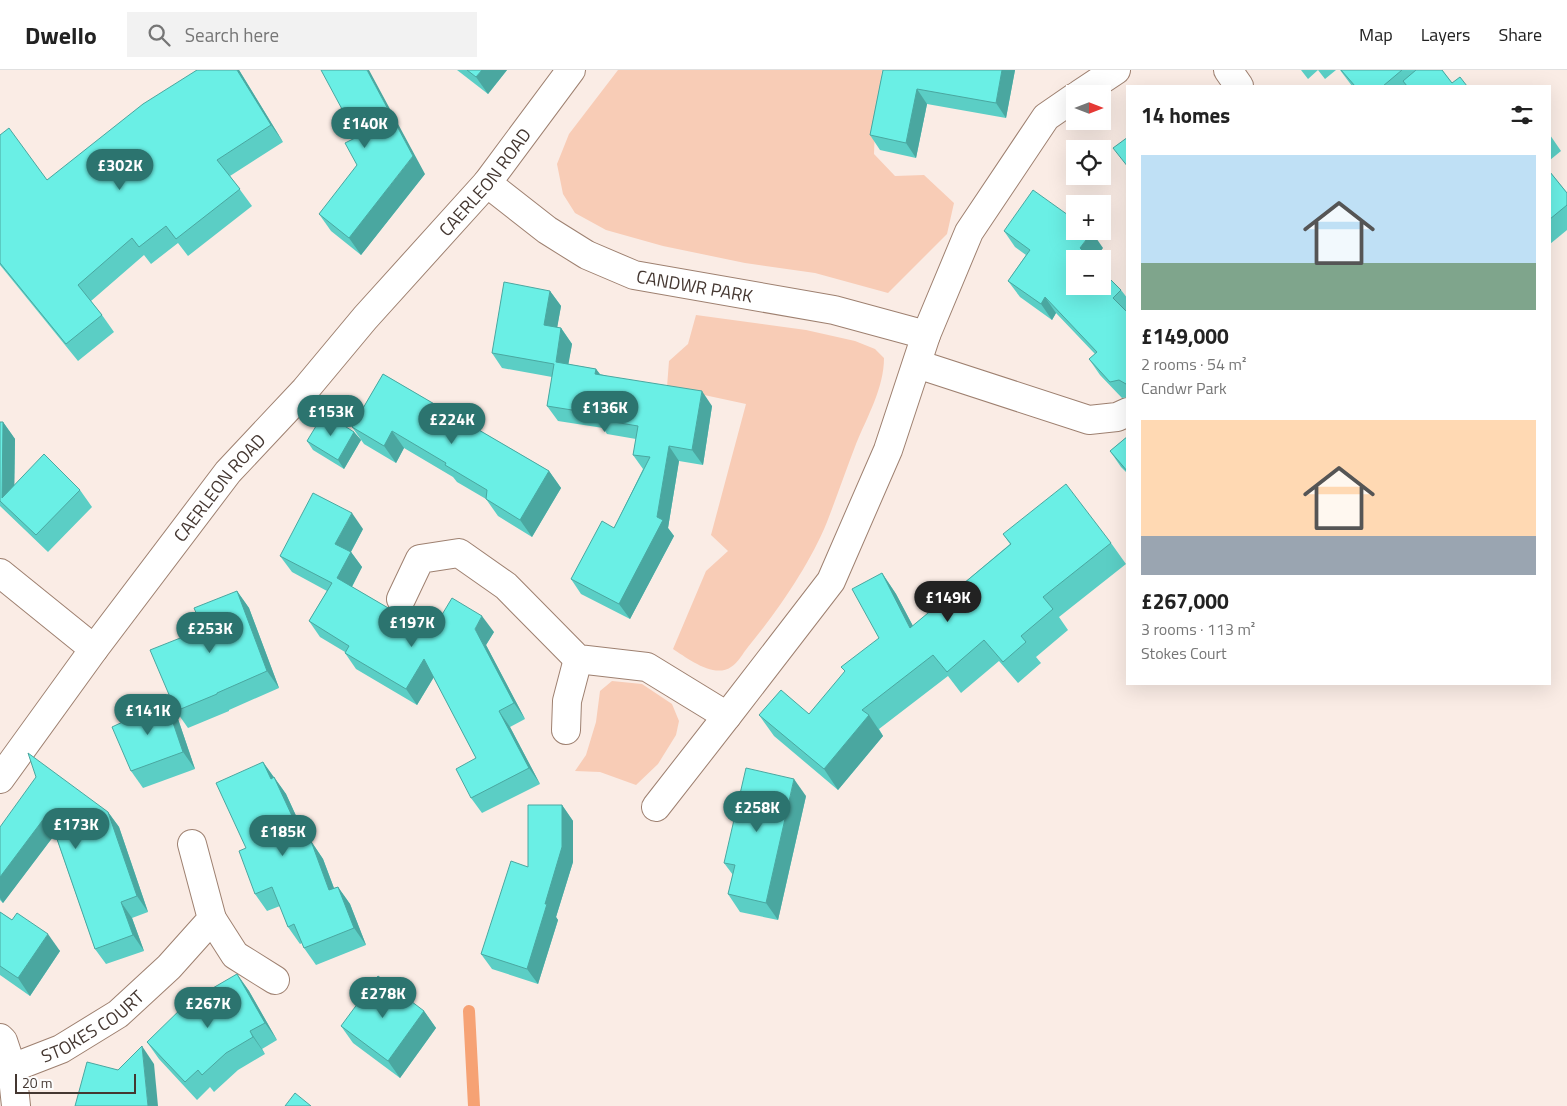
<!DOCTYPE html>
<html lang="en">
<head>
<meta charset="utf-8">
<style>
  body { margin:0; font-family:"Titillium Web",sans-serif; background:#f2f2f2; color:#222; height:100vh; display:flex; flex-direction:column; font-size:19px; white-space:nowrap }
  * { box-sizing:border-box; margin:0 }
  p { font-size:16px; color:#767676 }
  .icon { flex:none; width:28px; height:28px; fill:none; stroke:currentColor; stroke-width:2; stroke-linecap:round; stroke-linejoin:round }
  .map { position:relative; flex:1; overflow:hidden }
  .side { position:absolute; left:1126px; top:15px; width:425px; height:600px; display:flex; flex-direction:column; background:#fff; border-radius:0px; box-shadow:0 5px 20px #0002 }
  .side>* { flex:none }
  .needle { width:32px; rotate:90deg }
  .controls { position:absolute; left:1066px; top:15px; display:grid; gap:10px }
  .controls a { display:grid; place-items:center; width:45px; height:45px; border-radius:0px; background:#fff; box-shadow:0 5px 20px #0002; font-size:25px }
  .scale { position:absolute; left:15px; bottom:12px; width:121px; box-sizing:border-box; padding-left:5px; border:2px solid #443731; border-top:0; font-size:14px; line-height:18px; white-space:nowrap; color:#443731; -webkit-text-stroke:4px #fdfdfd; paint-order:stroke }
  .price { position:absolute; translate:-50% -42px; padding:0 11px; border-radius:18px; background:#2c746f; color:#fff; font-size:16px; line-height:32px; filter:drop-shadow(0 1px 2px #0008) }
  .price::after { content:''; position:absolute; left:50%; top:30px; width:15px; height:11px; margin-left:-8px; background:inherit; clip-path:polygon(0 0,100% 0,50% 100%) }
  .price.selected { background:#222; color:#fff }
  ul { padding:0; list-style:none }
  li { display:grid; align-content:center; gap:10px; height:265px; padding:0 15px }
  li span { display:grid; place-items:center; height:155px; border-radius:0px; color:#555 }
  li>.icon { margin-inline-start:auto }
  span .icon { width:90px; height:90px; fill:#fffc; stroke-width:1 }
  li b { font-size:21px }
  h2 { display:flex; justify-content:space-between; align-items:center; height:60px; padding:0 15px; font-size:21px }
  header { display:flex; align-items:center; gap:30px; box-sizing:border-box; height:70px; padding:0 25px; background:#fff; border-bottom:1px solid #e0e0e0 }
  header strong { font-size:24px }
  nav { display:flex; gap:28px; margin-inline-start:auto; font-size:18px }
  .search { width:350px; height:45px; background:#f2f2f2; display:flex; align-items:center; gap:12px; box-sizing:border-box; padding:0 18px; border-radius:0px; color:#767676; font-size:19px }
  .map>svg:first-child { display:block }
</style>
</head>
<body>
<header>
<strong>Dwello</strong>
<div class="search"><svg class="icon" aria-label="search" viewBox="0 0 24 24"><circle cx="10" cy="10" r="6"/><path d="M15 15l6 6"/></svg>Search here</div>
<nav><a>Map</a><a>Layers</a><a>Share</a></nav>
</header>
<div class="map">
<svg width="1567" height="1036" viewBox="0 0 1567 1036">
  <rect width="100%" height="100%" fill="#faece5"/>
  <g fill="#f8ccb6">
    <path d="M618,0H882L875,57L874,84L895,106L924,105L954,133L947,164L888,223L815,203L745,193L663,176L606,160L575,143L563,124L557,94L569,64Z"/>
    <path d="M696,245L806,260L855,271L875,279L884,288C884,318 867,347 856,374C846,400 837,426 827,452C810,494 777,542 748,577C743,583 738,593 731,597C714,609 687,588 673,579L706,501L728,481L711,465L746,334L667,317L669,291L688,274Z"/>
    <path d="M612,611L642,614L672,634L679,651L676,665L658,694L636,715L600,702L575,701L586,685L596,652L600,621Z"/>
  </g>
  <g fill="none" stroke-linecap="round" stroke-linejoin="round">
    <path stroke="#f6a274" stroke-width="12" d="M469,941L474,1036"/>
    <g stroke="#9e8070" stroke-width="30">
      <g id="street">
        <path d="M1228,0L1239,16"/>
        <path d="M1080,24L1116,0"/>
        <path id="s1" d="M487,113L547,160L587,185L634,205L834,240L926,265"/>
        <path d="M917,294L1089,350L1117,347L1128,342"/>
        <path d="M0,503L94,579"/>
        <path d="M401,529L420,489L459,483L506,516L578,589L647,597L727,646L831,511L888,380L926,265L969,162L1046,47L1075,27"/>
        <path d="M566,660L567,631L578,589"/>
        <path d="M656,737L727,646"/>
        <path d="M212,849L235,885L275,910"/>
        <path d="M0,968L3,971L12,998L16,1036"/>
        <path id="s2" d="M12,998L61,979L118,944L169,897L212,849L192,774"/>
      </g>
    </g>
    <g stroke="#9e8070" stroke-width="30">
      <g id="secondary">
        <path id="s3" d="M0,709L94,579L228,402L305,320L365,248L487,113L571,0"/>
      </g>
    </g>
    <use href="#street" stroke="#fff" stroke-width="28"/>
    <use href="#secondary" stroke="#fff" stroke-width="28"/>
  </g>
  <g fill="#5bcec5">
    <path d="M197,0H239L283,72L230,106L252,136L188,186L178,173L151,194L144,185L91,231L102,245L114,262L78,291L0,195V65L47,110Z"/>
    <path d="M457,0H507L488,24Z"/>
    <path d="M883,0H1015L1006,48L927,34L916,88L880,80L870,65Z"/>
    <path d="M1301,0H1336L1325,9L1318,0L1308,9Z"/>
    <path d="M1340,0H1442L1452,13L1467,16H1352Z"/>
    <path d="M1550,65L1561,81L1550,90Z"/>
    <path d="M1550,102L1567,123V160L1550,174Z"/>
    <path d="M425,104L361,185L331,161L319,144Z"/>
    <path d="M1004,161L1103,178L1075,189L1121,220L1128,229V241L1127,242L1128,243V327L1122,328L1100,305L1089,289L1095,284L1056,243L1052,250L1020,227L1008,211L1026,185L1015,177Z"/>
    <path d="M550,221L561,236L557,257L561,258L572,274L568,294L596,299L600,304L712,336L703,395L679,391L668,458L674,466L630,549L581,524L571,509L614,458L643,399L633,385L636,369L607,364L603,358L558,351L547,336L552,307L502,298L492,283Z"/>
    <path d="M383,304L549,401L561,418L532,467L498,446L486,429L457,412L453,407L404,378L396,393L364,374L352,357Z"/>
    <path d="M0,352H3L15,369L14,415L80,420L92,437L48,482L0,436Z"/>
    <path d="M354,362L361,370L344,399L313,380L307,371Z"/>
    <path d="M1128,366V404L1121,397L1110,381Z"/>
    <path d="M363,459L351,482L362,497L352,517L431,563L494,562L486,575L525,649L510,657L540,714L482,743L471,728L476,688L434,607L417,635L356,599L345,583V582L320,567L309,551L327,521L292,502L280,486Z"/>
    <path d="M1003,464L1111,473L1126,494L1059,547L1068,560L1036,587L1041,593L1018,613L999,591L961,623L948,606L879,659L883,666L838,720L774,666L759,645L809,644L879,568L882,503L896,524L913,556L1010,474Z"/>
    <path d="M237,521L249,538L279,618L229,640V641L188,658L176,641L203,559Z"/>
    <path d="M165,629L177,646L195,699L143,718L131,701L129,649Z"/>
    <path d="M263,692L286,724L308,772L311,771L323,789L334,818L338,817L350,834L366,875L316,895L304,878L302,873L300,874L288,857L280,836L267,841L255,824L246,778Z"/>
    <path d="M806,726L778,850L740,842L728,824L733,805L724,793Z"/>
    <path d="M562,735L573,751V792L556,847L558,850L538,914L492,899L481,884L528,797Z"/>
    <path d="M108,742L119,757L148,842L132,848L144,881L106,894L95,879L55,764L3,833L0,830V757Z"/>
    <path d="M0,842L60,881L30,926L0,905Z"/>
    <path d="M237,904L249,921L277,970L262,979L265,984L238,1000L214,1022L210,1017L197,1030L159,989L147,972Z"/>
    <path d="M424,941L436,958L400,1008L353,973L341,956Z"/>
  </g>
  <g fill="#4aa7a0">
    <path d="M237,0H239L283,72L271,55Z"/>
    <path d="M367,0H369L425,104L361,185L349,168L413,86Z"/>
    <path d="M482,0H507L488,24L476,7Z"/>
    <path d="M1002,0H1015L1006,48L996,33Z"/>
    <path d="M917,19L927,34L916,88L906,73Z"/>
    <path d="M1092,162L1103,178L1095,189H1088L1080,178Z"/>
    <path d="M550,221L561,236L555,270L544,255Z"/>
    <path d="M1045,227L1056,243L1052,250L1041,234Z"/>
    <path d="M561,258L572,274L566,308L556,292Z"/>
    <path d="M596,299L607,314L595,304Z"/>
    <path d="M702,321L712,336L703,395L692,380Z"/>
    <path d="M3,352L15,369L14,444L2,428Z"/>
    <path d="M392,361L404,378L396,393L384,376Z"/>
    <path d="M354,362L361,370L344,399L338,390Z"/>
    <path d="M669,376L679,391L668,458L674,466L630,549L619,534L657,447Z"/>
    <path d="M549,401L561,418L532,467L520,450Z"/>
    <path d="M352,443L363,459L347,489L335,474Z"/>
    <path d="M351,482L362,497L348,524L337,508Z"/>
    <path d="M882,503L896,524L925,579L910,558Z"/>
    <path d="M237,521L249,538L279,618L267,601Z"/>
    <path d="M482,546L494,562L486,575L525,649L514,633L475,559Z"/>
    <path d="M424,589L435,605L417,635L406,619Z"/>
    <path d="M165,629L177,646L195,699L183,682Z"/>
    <path d="M499,641L510,657L540,714L529,698Z"/>
    <path d="M869,645L883,666L838,720L824,699Z"/>
    <path d="M263,692L275,709H271Z"/>
    <path d="M274,707L286,724L317,791L305,774Z"/>
    <path d="M794,709L806,726L778,850L766,833Z"/>
    <path d="M562,735L573,751V792L556,847L558,850L538,914L527,899L545,834Z"/>
    <path d="M108,742L119,757L148,842L137,826Z"/>
    <path d="M48,743L59,759L3,833L0,828V807Z"/>
    <path d="M311,771L323,789L341,837L329,820Z"/>
    <path d="M338,817L350,834L366,875L354,858Z"/>
    <path d="M121,832L132,848L144,881L133,865Z"/>
    <path d="M48,864L60,881L30,926L18,908Z"/>
    <path d="M237,904L249,921L277,970L265,953Z"/>
    <path d="M424,941L436,958L400,1008L388,991Z"/>
    <path d="M250,961L262,979L265,984L253,967Z"/>
    <path d="M142,976L154,994L158,1036H148Z"/>
  </g>
  <g fill="#6aefe5" stroke="#4aa7a0">
    <path d="M197,0H237L271,55L217,90L240,119L176,169L166,156L139,177L132,168L78,215L102,245L66,274L0,193V65L9,58L47,110L143,34Z"/>
    <path d="M321,0H367L413,86L349,168L319,144L357,95L345,73L357,67Z"/>
    <path d="M467,0H482L476,7Z"/>
    <path d="M883,0H1002L996,33L917,19L906,73L870,65Z"/>
    <path d="M1341,0H1402L1383,16H1355Z"/>
    <path d="M1416,0H1442L1452,13L1460,7L1467,16H1407L1403,11Z"/>
    <path d="M1128,67V97L1113,78Z"/>
    <path d="M1550,102L1567,123V135L1550,149Z"/>
    <path d="M1033,120L1075,150V161L1092,162L1080,178L1091,189H1075V216H1102V201L1121,220L1113,228L1128,243V315L1126,314L1119,310L1110,312L1089,289L1097,282L1045,227L1041,234L1008,211L1030,180L1004,161Z"/>
    <path d="M504,212L550,221L544,255L561,258L556,292L596,299L595,304L702,321L692,380L669,376L657,447L663,450L619,534L571,509L602,451L614,458L650,387L633,385L638,356L596,349L597,344L547,336L554,294L492,283Z"/>
    <path d="M383,304L549,401L520,450L486,429L487,420L445,395L446,393L392,361L384,376L352,357Z"/>
    <path d="M324,343L354,362L338,390L307,371Z"/>
    <path d="M0,352H3L2,428L44,384L80,420L36,465L0,431Z"/>
    <path d="M1128,366V402L1110,381Z"/>
    <path d="M1066,414L1111,473L1043,527L1053,539L1021,566L1026,572L1003,592L984,570L947,602L933,585L862,640L869,645L824,699L759,645L781,620L809,644L845,601L841,597L879,568L852,519L882,503L910,558L1011,474L1003,464Z"/>
    <path d="M313,423L352,443L335,474L351,482L337,508L431,563L452,528L482,546L475,559L514,633L499,641L529,698L471,728L456,699L476,688L424,589L406,619L345,583L349,576L309,551L332,513L280,486Z"/>
    <path d="M237,521L267,601L217,623V624L176,641L150,580L203,559L194,538Z"/>
    <path d="M165,629L183,682L131,701L112,657L129,649L126,642Z"/>
    <path d="M28,683L108,742L137,826L121,832L133,865L95,879L48,743L0,807V757L36,707Z"/>
    <path d="M263,692L271,709L274,707L305,774L311,771L329,820L338,817L354,858L304,878L294,854L288,857L272,817L255,824L239,781L246,778L216,713Z"/>
    <path d="M746,698L794,709L766,833L728,824L735,795L724,793Z"/>
    <path d="M528,735H562V777L545,834H547L527,899L481,884L511,791L528,797Z"/>
    <path d="M0,842L12,850L17,843L48,864L18,908L0,896Z"/>
    <path d="M237,904L265,953L250,961L253,967L226,983L202,1005L198,1000L185,1012L147,972L187,933Z"/>
    <path d="M378,906L424,941L388,991L341,956Z"/>
    <path d="M142,976L148,1036H75L87,992L118,1000Z"/>
    <path d="M295,1023L311,1036H285Z"/>
  </g>
  <g text-anchor="middle" dominant-baseline="central" stroke-width="4" stroke-linejoin="round" paint-order="stroke">
    <g font-size="18" fill="#443731" stroke="#fdfdfd">
      <text stroke="none"><textPath href="#s3" startOffset="770">CAERLEON ROAD</textPath></text>
      <text stroke="none"><textPath href="#s1" startOffset="236">CANDWR PARK</textPath></text>
      <text stroke="none"><textPath href="#s3" startOffset="365">CAERLEON ROAD</textPath></text>
      <text stroke="none"><textPath href="#s2" startOffset="91">STOKES COURT</textPath></text>
    </g>
  </g>
</svg>
<div class="controls">
<a><svg class="needle" viewBox="-14 -14 28 28"><path d="M0-13l5 13h-10z" fill="#e53935"/><path d="M0 13l5-13h-10z" fill="#767676"/></svg></a>
<a><svg class="icon" aria-label="locate" viewBox="0 0 24 24"><circle cx="12" cy="12" r="6"/><path d="M12 2v4M12 18v4M2 12h4M18 12h4"/></svg></a>
<a>+</a>
<a>−</a>
</div>
<div class="scale">20 m</div>
<b class="price" style="left:365px;top:79px">£140K</b>
<b class="price" style="left:120px;top:121px">£302K</b>
<b class="price" style="left:605px;top:363px">£136K</b>
<b class="price" style="left:331px;top:367px">£153K</b>
<b class="price" style="left:452px;top:375px">£224K</b>
<b class="price selected" style="left:948px;top:553px">£149K</b>
<b class="price" style="left:412px;top:578px">£197K</b>
<b class="price" style="left:210px;top:584px">£253K</b>
<b class="price" style="left:148px;top:666px">£141K</b>
<b class="price" style="left:757px;top:763px">£258K</b>
<b class="price" style="left:76px;top:780px">£173K</b>
<b class="price" style="left:283px;top:787px">£185K</b>
<b class="price" style="left:383px;top:949px">£278K</b>
<b class="price" style="left:208px;top:959px">£267K</b>
<section class="side">
<h2>14 homes<svg class="icon" aria-label="filters" viewBox="0 0 24 24"><path d="M4 7h16M4 17h16"/><circle cx="9" cy="7" r="2"/><circle cx="15" cy="17" r="2"/></svg></h2>
<ul>
<li><span style="background:linear-gradient(#bfe0f5 70%,#7fa58c 0)"><svg class="icon" aria-label="home" viewBox="0 0 24 24"><path d="M3 11l9-7 9 7M6 9v11h12V9"/></svg></span><div><b>£149,000</b><p>2 rooms · 54 m²</p><p>Candwr Park</p></div></li>
<li><span style="background:linear-gradient(#ffd9b3 75%,#9aa5b1 0)"><svg class="icon" aria-label="home" viewBox="0 0 24 24"><path d="M3 11l9-7 9 7M6 9v11h12V9"/></svg></span><div><b>£267,000</b><p>3 rooms · 113 m²</p><p>Stokes Court</p></div></li>
</ul>
</section>
</div>
</body>
</html>
